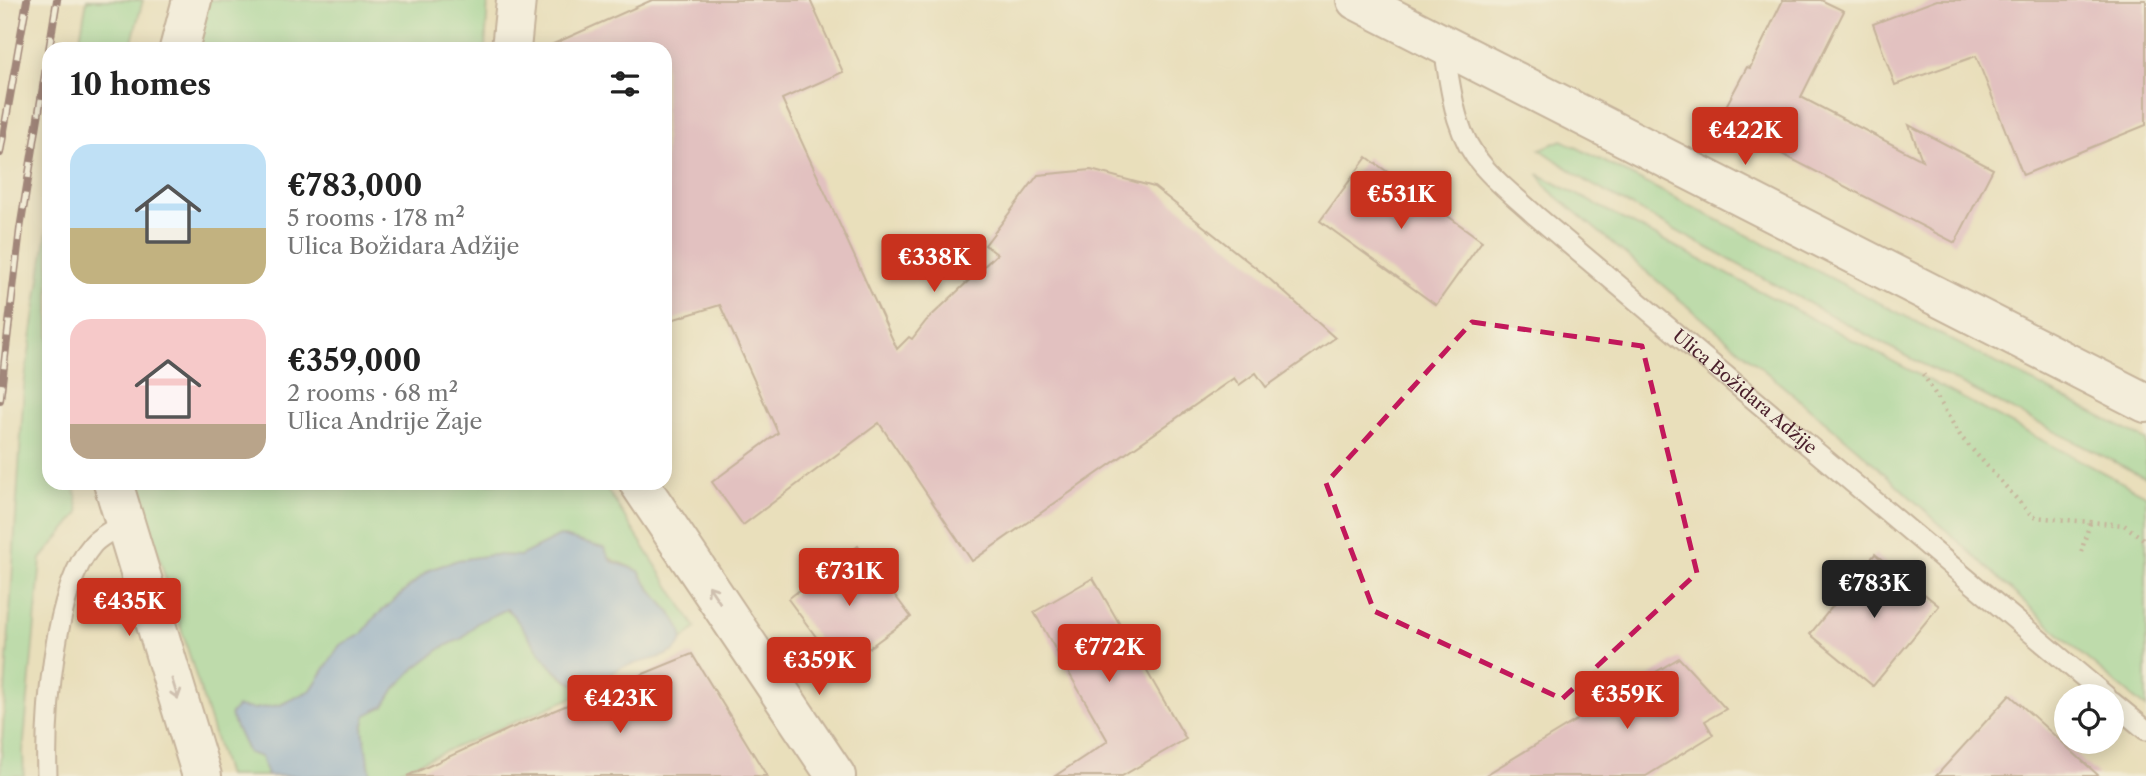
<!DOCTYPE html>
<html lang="en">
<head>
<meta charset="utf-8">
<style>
  body { margin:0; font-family:"Libre Caslon Text",serif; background:#f2f2f2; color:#222; height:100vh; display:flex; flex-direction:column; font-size:26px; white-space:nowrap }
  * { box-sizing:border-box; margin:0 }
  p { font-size:23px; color:#767676 }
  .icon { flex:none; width:38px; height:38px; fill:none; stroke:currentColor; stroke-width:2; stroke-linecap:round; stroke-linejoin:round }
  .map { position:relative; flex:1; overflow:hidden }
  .side { position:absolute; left:42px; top:42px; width:630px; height:448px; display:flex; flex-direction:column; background:#fff; border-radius:21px; box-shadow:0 4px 18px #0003 }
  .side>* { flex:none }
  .fabs { position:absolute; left:2054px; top:684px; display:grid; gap:14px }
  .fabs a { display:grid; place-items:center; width:70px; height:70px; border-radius:50%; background:#fff; box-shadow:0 4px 18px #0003; font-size:35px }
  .price { position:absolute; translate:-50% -60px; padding:0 16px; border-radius:7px; background:#c8321e; color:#fff; font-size:23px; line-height:46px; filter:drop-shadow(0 2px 4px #0008) }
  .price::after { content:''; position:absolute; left:50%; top:42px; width:21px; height:16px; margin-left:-10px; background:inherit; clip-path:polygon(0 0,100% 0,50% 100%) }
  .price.current { background:#222; color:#fff }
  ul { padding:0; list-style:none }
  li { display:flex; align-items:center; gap:21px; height:175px; padding:0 28px }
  li span { display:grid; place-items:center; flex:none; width:196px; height:140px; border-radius:21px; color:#555 }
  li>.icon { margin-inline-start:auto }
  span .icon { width:84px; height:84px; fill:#fffc; stroke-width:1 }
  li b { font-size:30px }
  h2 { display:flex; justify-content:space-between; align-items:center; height:84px; padding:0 28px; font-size:30px }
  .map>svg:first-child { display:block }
</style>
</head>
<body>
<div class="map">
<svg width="2146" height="776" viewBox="0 0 2146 776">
  <rect width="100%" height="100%" fill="#fdfcf7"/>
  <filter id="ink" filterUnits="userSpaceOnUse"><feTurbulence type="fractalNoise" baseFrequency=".0143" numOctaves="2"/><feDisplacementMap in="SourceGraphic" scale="14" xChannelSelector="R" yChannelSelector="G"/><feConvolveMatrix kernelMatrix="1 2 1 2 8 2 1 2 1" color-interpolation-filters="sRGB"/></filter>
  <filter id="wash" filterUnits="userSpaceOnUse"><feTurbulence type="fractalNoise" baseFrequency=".00686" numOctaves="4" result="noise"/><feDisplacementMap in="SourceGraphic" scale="28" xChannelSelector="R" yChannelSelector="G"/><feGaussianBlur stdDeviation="1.57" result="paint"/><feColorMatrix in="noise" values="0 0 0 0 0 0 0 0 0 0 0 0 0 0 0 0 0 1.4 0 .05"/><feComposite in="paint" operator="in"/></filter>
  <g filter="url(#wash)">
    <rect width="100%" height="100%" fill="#e9dfbb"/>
    <g fill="#89d897" stroke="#6a7c61" stroke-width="2">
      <path d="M87,0H143L130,49H78Z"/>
      <path d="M202,0H488L485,49H191Z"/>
      <path d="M1562,140L2146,440V478L1891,348L1589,183L1540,149Z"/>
      <path d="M1538,174L2146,495V708L2081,654L1858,449L1549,190Z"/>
      <path d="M49,218V483H74L79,513L41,559L23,752L24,776H0L24,386Z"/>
      <path d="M136,483H603L696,628L682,640C678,611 651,597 639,571L560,536L520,556L492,555L458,560L429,570L375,617L361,635L340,645L311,690L280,705L254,709L267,776H227Z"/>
      <path d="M507,609C515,617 524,625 530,634C550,661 556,688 595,688L387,776H371L363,730L366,715L384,706L395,688L414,669L443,647L463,638L477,623Z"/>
    </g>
    <path fill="#71a0da" stroke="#5e6082" stroke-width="2" d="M560,536L604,548L611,561L639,571C648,592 667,605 678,624C698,660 638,659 620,668C612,672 603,683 595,688C551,688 536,638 507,609L477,623L463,638L443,647L414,669L395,688L384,706L366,715L363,730L371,776H267L261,757L248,753L230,715L237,707L254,709L280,705L311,690L340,645L361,635L375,617L429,570L458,560L492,555L520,556Z"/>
    <g id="blocks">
      <g fill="#d99dc5">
        <path d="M652,0H810L843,72L782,99L897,349L909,337L912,339L926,321L997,254L985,245L1038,175L1091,170L1154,187L1265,275L1335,338L1266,387L1256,373L1239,385L1234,378L972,561L879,423L743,525L712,482L778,433L720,305L665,322V49H542Z"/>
        <path d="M1783,0H1821L1844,11L1801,97L1922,160L1909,125L1993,169L1955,243L1718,121L1747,67L1750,68Z"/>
        <path d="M1937,0H2146V125L2023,175L1976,56L1895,85L1873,24Z"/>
        <path d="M1367,157L1482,241L1436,305L1320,221Z"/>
        <path d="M858,546L911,617L840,669L788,599Z"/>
        <path d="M1875,554L1939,606L1873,686L1810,634Z"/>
        <path d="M1093,578L1186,739L1122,776H1055L1108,741L1034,612Z"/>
        <path d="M692,654L767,776H407L509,729Z"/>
        <path d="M1679,658L1726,709L1705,721L1713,735L1646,776H1484Z"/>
        <path d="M2010,695L2099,776H1936Z"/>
      </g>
    </g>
  </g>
  <g filter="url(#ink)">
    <use href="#blocks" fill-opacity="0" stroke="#9a7f73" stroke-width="2"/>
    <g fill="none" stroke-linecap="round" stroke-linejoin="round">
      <g stroke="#9a7f73" stroke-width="23">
        <g id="service">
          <path id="s1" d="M1444,48C1451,89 1454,134 1483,166C1498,184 1518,199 1535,215L2106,696"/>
          <path d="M2112,702L2146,730"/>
          <path d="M47,776C45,717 53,590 93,544C100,536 115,529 124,523"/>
        </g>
      </g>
      <g stroke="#9a7f73" stroke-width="42">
        <g id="tertiary">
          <path d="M1356,0L2146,403"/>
          <path d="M179,49L192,0"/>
          <path d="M511,49L516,0"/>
          <path d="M113,483L202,776"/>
          <path d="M639,483L836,776"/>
        </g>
      </g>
      <g stroke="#9a7f73" stroke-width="4.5" stroke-dasharray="2 5" stroke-linecap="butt">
        <path d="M1923,374L1961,437L2033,517L2124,525L2146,541"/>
        <path d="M2081,552L2090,523"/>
      </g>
      <use href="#service" stroke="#fff" stroke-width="19"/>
      <use href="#tertiary" stroke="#fff" stroke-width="38"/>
      <g stroke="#4a1f2b" stroke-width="8">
        <g id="rail">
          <path d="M0,153L27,0"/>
          <path d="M0,400L20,229L57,0"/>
        </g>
      </g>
      <use href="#rail" stroke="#fdfcf7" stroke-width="5" stroke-dasharray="16" stroke-linecap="butt"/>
    </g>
    <defs><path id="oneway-shaft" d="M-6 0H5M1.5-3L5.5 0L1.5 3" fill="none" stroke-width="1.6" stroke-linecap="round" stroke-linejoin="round" transform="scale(1.75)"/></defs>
    <g stroke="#ae9aa0">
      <use href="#oneway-shaft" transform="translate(714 594) rotate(-124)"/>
      <use href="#oneway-shaft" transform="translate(175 689) rotate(73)"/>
    </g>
  </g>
  <path d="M0 0H2146V776H0ZM1472,322L1642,346L1697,573L1562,699L1374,611L1326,483Z" fill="#e9dfbb" fill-opacity=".55" fill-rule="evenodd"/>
  <path fill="none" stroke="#c2185b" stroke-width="5" stroke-dasharray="14 9" stroke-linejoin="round" d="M1472,322L1642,346L1697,573L1562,699L1374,611L1326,483Z"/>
  <g text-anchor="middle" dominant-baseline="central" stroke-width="5" stroke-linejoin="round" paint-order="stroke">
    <g font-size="18" fill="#4a1f2b" stroke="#fdfcf7">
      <text stroke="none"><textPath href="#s1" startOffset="472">Ulica Božidara Adžije</textPath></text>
    </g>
  </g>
</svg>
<div class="fabs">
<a><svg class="icon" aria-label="locate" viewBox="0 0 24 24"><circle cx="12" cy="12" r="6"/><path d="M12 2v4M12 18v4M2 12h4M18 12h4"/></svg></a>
</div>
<b class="price" style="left:1745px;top:167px">€422K</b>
<b class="price" style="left:1401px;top:231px">€531K</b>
<b class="price" style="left:934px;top:294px">€338K</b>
<b class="price" style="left:849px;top:608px">€731K</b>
<b class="price current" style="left:1874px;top:620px">€783K</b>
<b class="price" style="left:129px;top:638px">€435K</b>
<b class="price" style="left:1109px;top:684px">€772K</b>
<b class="price" style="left:819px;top:697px">€359K</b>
<b class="price" style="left:1627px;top:731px">€359K</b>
<b class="price" style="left:620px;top:735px">€423K</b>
<section class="side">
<h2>10 homes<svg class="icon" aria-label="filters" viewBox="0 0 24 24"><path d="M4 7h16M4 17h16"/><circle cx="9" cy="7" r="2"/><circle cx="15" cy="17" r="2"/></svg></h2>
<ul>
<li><span style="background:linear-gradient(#bfe0f5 60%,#c2b280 0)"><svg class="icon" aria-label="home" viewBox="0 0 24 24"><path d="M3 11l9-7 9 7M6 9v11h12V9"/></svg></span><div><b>€783,000</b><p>5 rooms · 178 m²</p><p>Ulica Božidara Adžije</p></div></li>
<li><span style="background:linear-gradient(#f6c9c9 75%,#b9a48a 0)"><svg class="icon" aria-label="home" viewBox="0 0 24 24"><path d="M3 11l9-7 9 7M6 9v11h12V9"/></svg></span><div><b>€359,000</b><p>2 rooms · 68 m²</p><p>Ulica Andrije Žaje</p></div></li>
</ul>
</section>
</div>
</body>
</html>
